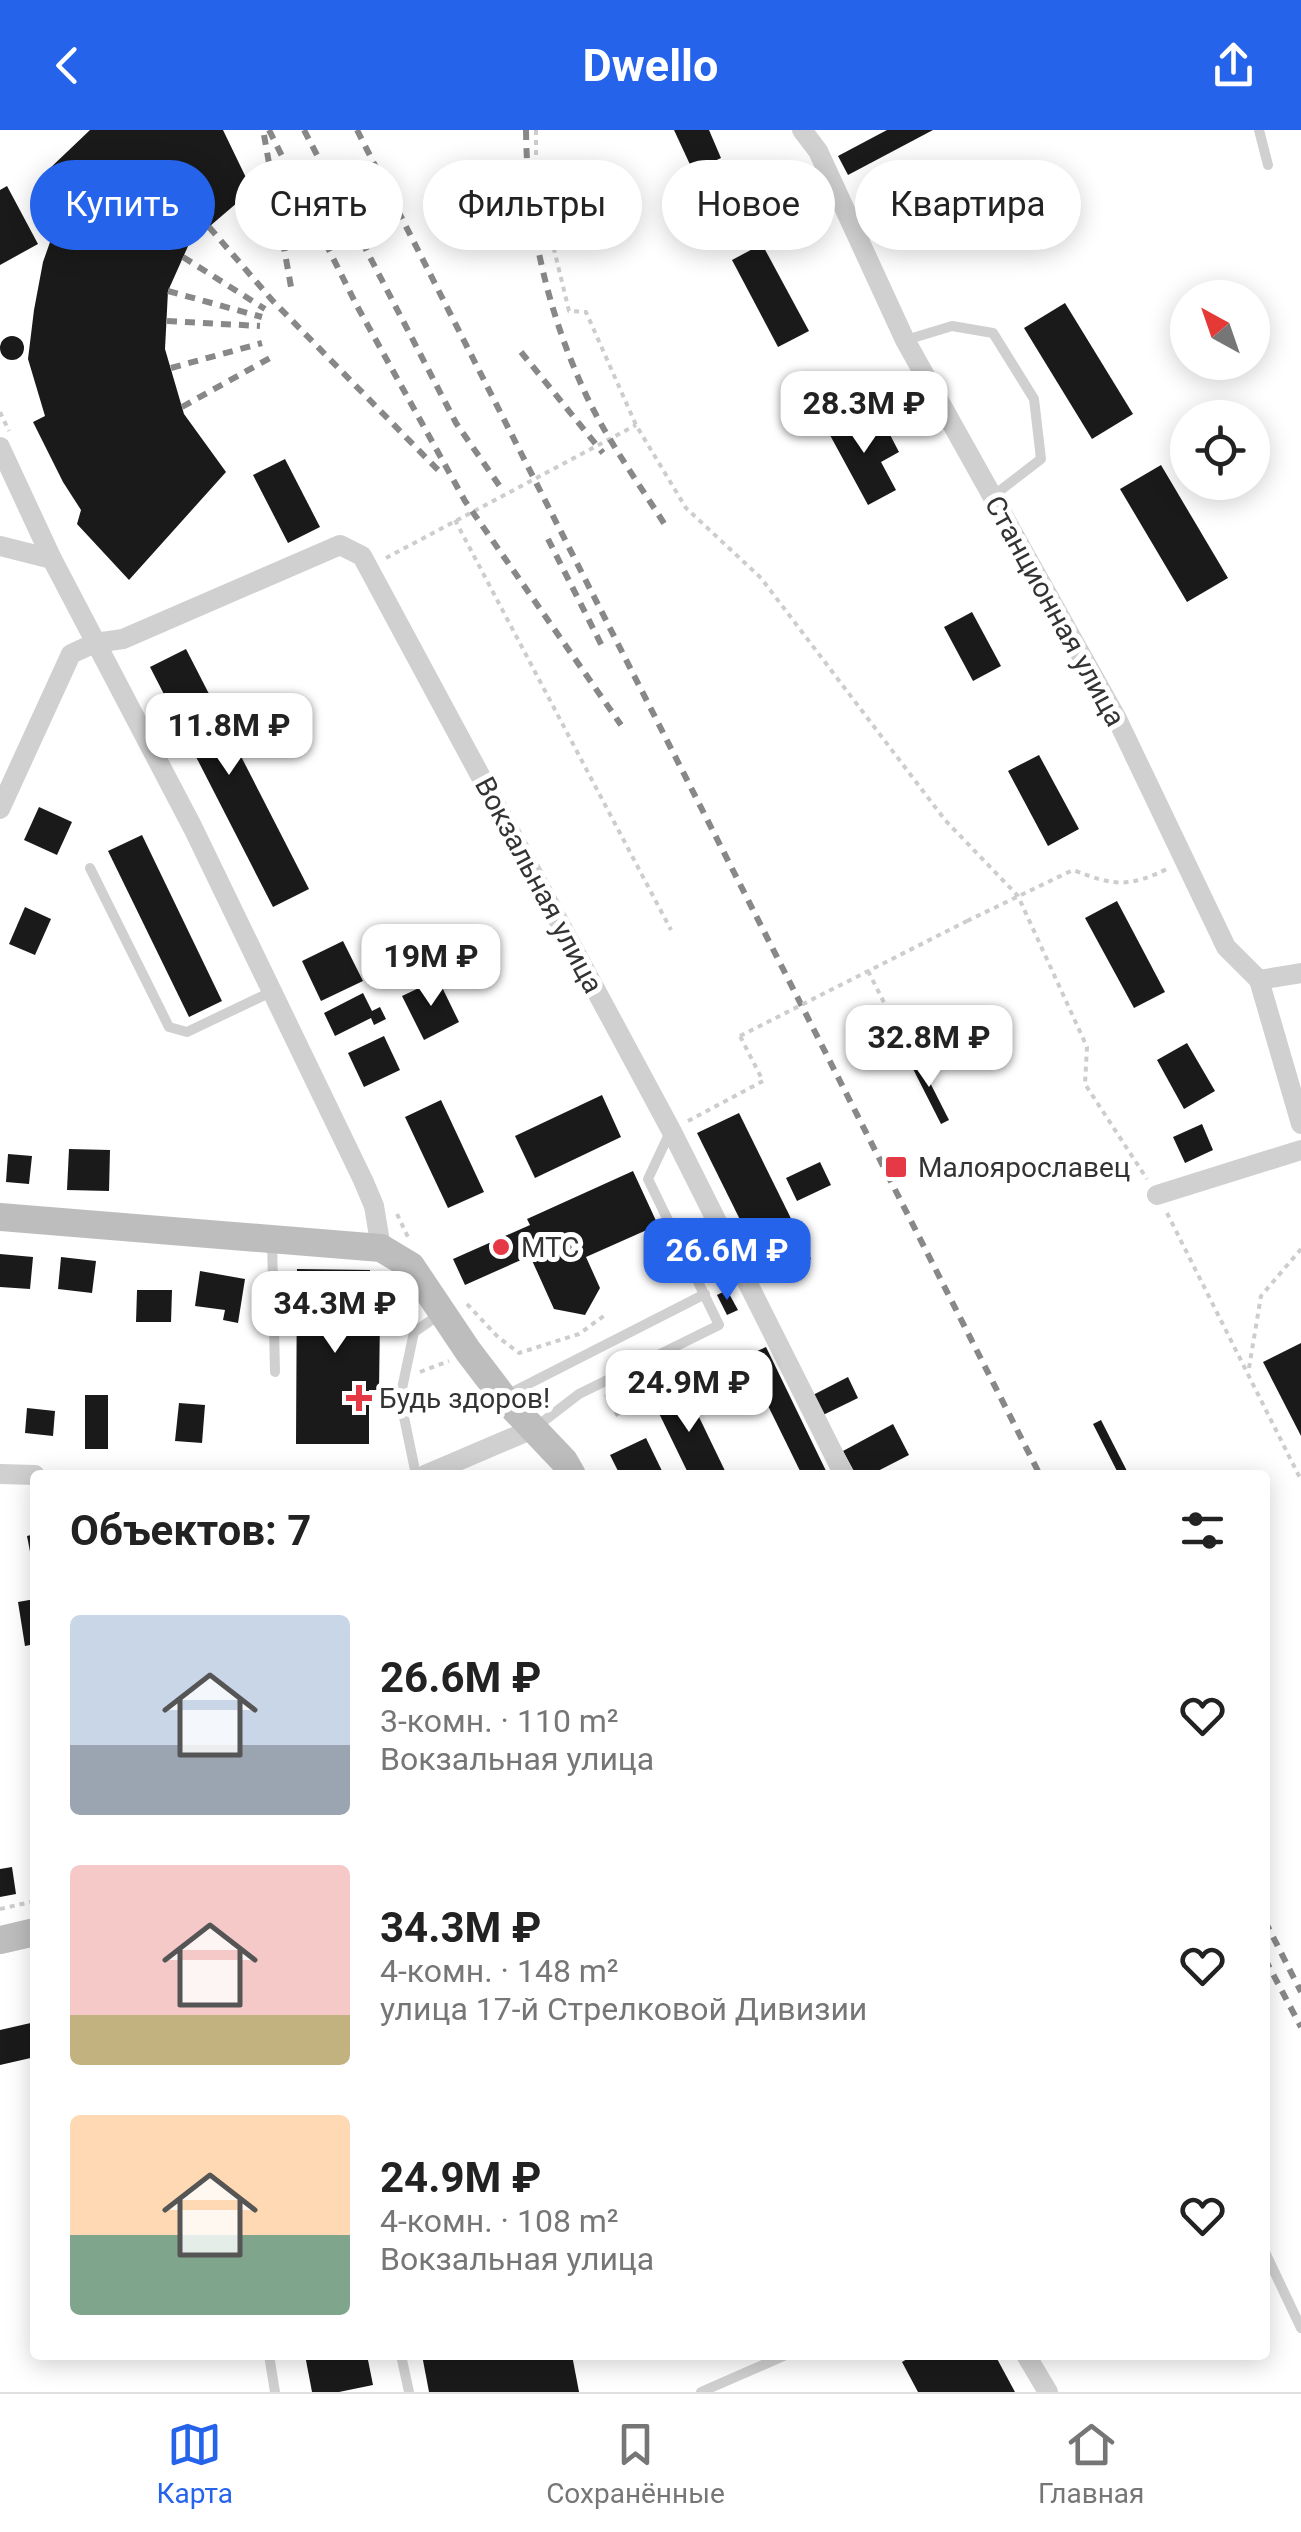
<!DOCTYPE html>
<html lang="ru">
<head>
<meta charset="utf-8">
<style>
  body { margin:0; font-family:Roboto,sans-serif; background:#f6f6f6; color:#222; height:100vh; display:flex; flex-direction:column; font-size:38px; white-space:nowrap }
  * { box-sizing:border-box; margin:0 }
  p { font-size:32px; color:#767676 }
  .icon { flex:none; width:55px; height:55px; fill:none; stroke:currentColor; stroke-width:2; stroke-linecap:round; stroke-linejoin:round }
  .map { position:relative; flex:1; overflow:hidden }
  .sheet { position:absolute; left:30px; top:1340px; width:1240px; height:890px; display:flex; flex-direction:column; background:#fff; border-radius:10px; box-shadow:0 5px 25px #0003 }
  .sheet>* { flex:none }
  .banner { position:absolute; left:30px; top:30px; width:1242px; height:90px; display:flex; gap:20px }
  .needle { width:65px; rotate:320deg }
  .tools { position:absolute; left:1170px; top:150px; display:grid; gap:20px }
  .tools a { display:grid; place-items:center; width:100px; height:100px; border-radius:50%; background:#fff; box-shadow:0 5px 25px #0003; font-size:50px }
  .price { position:absolute; translate:-50% -85px; padding:0 22px; border-radius:20px; background:#fff; color:#222; font-size:32px; line-height:65px; filter:drop-shadow(0 2px 5px #0008) }
  .price::after { content:''; position:absolute; left:50%; top:60px; width:30px; height:22px; margin-left:-15px; background:inherit; clip-path:polygon(0 0,100% 0,50% 100%) }
  .price.on { background:#2563eb; color:#fff }
  ul { padding:0; list-style:none }
  li { display:flex; align-items:center; gap:30px; height:250px; padding:0 40px }
  li span { display:grid; place-items:center; flex:none; width:280px; height:200px; border-radius:10px; color:#555 }
  li>.icon { margin-inline-start:auto }
  span .icon { width:120px; height:120px; fill:#fffc; stroke-width:1 }
  li b { font-size:42px }
  h2 { display:flex; justify-content:space-between; align-items:center; height:120px; padding:0 40px; font-size:42px }
  .chip { padding:0 35px; border-radius:45px; background:#fff; box-shadow:0 5px 25px #0003; font-size:35px; line-height:90px }
  .chip.on { background:#2563eb; color:#fff }
  header { display:flex; justify-content:space-between; align-items:center; height:130px; padding:0 40px; background:#2563eb; color:#fff; font-size:45px; font-weight:700 }
  .tabs { display:flex; justify-content:space-around; align-items:center; height:140px; border-top:2px solid #e0e0e0; background:#fff; font-size:28px; color:#767676 }
  .tabs a { display:grid; justify-items:center; gap:5px }
  .tabs .on { color:#2563eb }
  .map>svg:first-child { display:block }
</style>
</head>
<body>
<header><svg class="icon" aria-label="back" viewBox="0 0 24 24"><path d="M15 5l-7 7 7 7"/></svg>Dwello<svg class="icon" aria-label="share" viewBox="0 0 24 24"><path d="M12 15V3M7 8l5-5 5 5M5 13v7h14v-7"/></svg></header>
<div class="map">
<svg width="1301" height="2262" viewBox="0 0 1301 2262">
  <rect width="100%" height="100%" fill="#fff"/>
  <g fill="#1a1a1a">
    <path d="M90,0H223L252,60L189,114L168,161L165,219L184,284L226,342L129,450L77,394L81,380L63,352L33,292L45,286L28,229L34,180L43,132L61,81L37,69L46,42Z"/>
    <path d="M674,0H709L721,28L693,41Z"/>
    <path d="M887,0H933L848,45L838,26Z"/>
    <path d="M7,56L38,114L0,135V60Z"/>
    <path d="M762,114L809,201L778,217L732,130Z"/>
    <path d="M1065,173L1133,284L1092,309L1024,198Z"/>
    <circle cx="12" cy="218" r="12"/>
    <path d="M853,281L867,307L886,297L899,322L881,332L896,360L868,375L825,296Z"/>
    <path d="M285,329L320,397L288,413L253,345Z"/>
    <path d="M1161,335L1228,448L1187,472L1120,359Z"/>
    <path d="M972,482L1001,536L973,551L944,497Z"/>
    <path d="M186,519L309,759L273,777L150,537Z"/>
    <path d="M1039,625L1079,699L1048,716L1008,641Z"/>
    <path d="M39,677L72,692L57,725L24,710Z"/>
    <path d="M142,705L222,871L189,887L108,721Z"/>
    <path d="M1117,771L1165,862L1134,878L1085,788Z"/>
    <path d="M25,777L51,789L35,825L9,814Z"/>
    <path d="M460,798L474,827L432,847L425,833L412,840L405,825Z"/>
    <path d="M343,811L363,851L321,871L302,831Z"/>
    <path d="M438,849L459,892L424,910L402,866Z"/>
    <path d="M363,863L372,881L380,877L386,889L374,895L371,888L335,906L324,883Z"/>
    <path d="M384,906L400,940L364,957L348,923Z"/>
    <path d="M1187,913L1215,961L1184,979L1157,930Z"/>
    <path d="M916,925L949,990L941,994L908,929Z"/>
    <path d="M602,965L621,1007L535,1048L515,1006Z"/>
    <path d="M441,970L484,1062L448,1078L405,987Z"/>
    <path d="M739,983L811,1129L770,1150L697,1003Z"/>
    <path d="M1202,994L1213,1020L1185,1033L1173,1007Z"/>
    <path d="M69,1019L110,1020L109,1061L67,1060Z"/>
    <path d="M8,1024L32,1026L29,1054L6,1052Z"/>
    <path d="M820,1032L831,1055L797,1071L786,1048Z"/>
    <path d="M633,1041L658,1095L586,1127L600,1158L585,1185L554,1179L530,1126L465,1155L453,1129L530,1095L527,1089Z"/>
    <path d="M0,1124L33,1127L30,1159L0,1157Z"/>
    <path d="M61,1127L96,1131L92,1163L58,1159Z"/>
    <path d="M297,1139L370,1140V1187H380L379,1260H369V1314H296Z"/>
    <path d="M200,1141L245,1149L238,1193L223,1190L225,1180L195,1176Z"/>
    <path d="M137,1160H172L171,1192H136Z"/>
    <path d="M727,1160L738,1180L727,1185L717,1165Z"/>
    <path d="M1301,1213V1306L1263,1232Z"/>
    <path d="M766,1217L828,1345H802L744,1227Z"/>
    <path d="M848,1247L858,1268L821,1286L811,1266Z"/>
    <path d="M685,1258L727,1345H689L654,1273Z"/>
    <rect x="85" y="1265" width="23" height="54"/>
    <path d="M179,1273L205,1275L202,1313L175,1311Z"/>
    <path d="M27,1278L55,1281L53,1306L25,1303Z"/>
    <path d="M1101,1290L1129,1345H1119L1093,1294Z"/>
    <path d="M893,1294L909,1325L870,1345H856L843,1321Z"/>
    <path d="M646,1308L664,1345H620L610,1325Z"/>
    <path d="M35,1404V1437H33L27,1406Z"/>
    <path d="M35,1469V1514L25,1516L18,1472Z"/>
    <path d="M12,1737L16,1764L0,1767V1739Z"/>
    <path d="M35,1892V1927L0,1935V1900Z"/>
    <path d="M305,2225H367L373,2255L339,2262H312Z"/>
    <path d="M422,2225H572L579,2262H429Z"/>
    <path d="M914,2225H995L1015,2262H918L902,2232Z"/>
  </g>
  <g fill="none" stroke-linecap="round" stroke-linejoin="round">
    <g stroke="#cdcdcd" stroke-width="4" stroke-dasharray="5 5" stroke-linecap="butt">
      <path d="M536,0V45L569,181L586,182L636,295L686,378L761,448L945,690L1018,766L1087,917L1085,954L1147,1049"/>
      <path d="M0,282L9,301"/>
      <path d="M455,390L671,800"/>
      <path d="M386,428L636,295"/>
      <path d="M967,791L1073,740C1115,756 1128,758 1169,738"/>
      <path d="M868,841L893,890"/>
      <path d="M688,991L763,951L740,906"/>
      <path d="M1167,1083L1301,1350"/>
      <path d="M397,1084L408,1107"/>
      <path d="M398,1163L401,1193"/>
      <path d="M467,1174L498,1207L519,1223L579,1204L605,1185"/>
      <path d="M1249,1238L1261,1166L1301,1119"/>
      <path d="M420,1242L449,1231"/>
      <path d="M606,1264L618,1286"/>
      <path d="M0,1779L35,1771"/>
    </g>
    <g stroke="#d0d0d0" stroke-width="10">
      <path d="M1259,0L1268,35"/>
      <path d="M906,210L952,196L993,203L1034,269L1041,329L993,366"/>
      <path d="M90,738L169,897L187,902L271,862"/>
      <path d="M272,1110L275,1242"/>
      <path d="M505,1266L705,1164"/>
      <path d="M536,1297L579,1264L719,1195L648,1049L671,1000"/>
      <path d="M416,1345L400,1268L414,1202L439,1185"/>
      <path d="M1265,2122L1301,2198"/>
      <path d="M269,2225L275,2262"/>
      <path d="M401,2225L409,2262"/>
      <path d="M701,2262L786,2225"/>
    </g>
    <g stroke="#d0d0d0" stroke-width="20">
      <path d="M802,0L818,21L905,210L1117,589L1226,817L1259,850L1301,994"/>
      <path d="M0,317L52,429L193,698L363,1050L374,1076L381,1118"/>
      <path d="M0,416L52,429"/>
      <path d="M0,679L71,524L95,513L123,509L340,415L362,426L671,1000L844,1345"/>
      <path d="M1259,850L1301,843"/>
      <path d="M1157,1065L1301,1020"/>
      <path d="M0,1344L35,1345"/>
      <path d="M425,1345L535,1298"/>
      <path d="M1026,2225L1048,2262"/>
    </g>
    <g stroke="#bdbdbd" stroke-width="28">
      <path d="M0,1087L381,1118L411,1136L468,1221L503,1267L564,1331L572,1345"/>
      <path d="M0,1810L35,1802"/>
    </g>
    <g stroke="#888" stroke-width="6" stroke-dasharray="10 8" stroke-linecap="butt">
      <path d="M269,0L357,176L465,371L621,595"/>
      <path d="M304,0L456,293L501,358"/>
      <path d="M357,0L1040,1345"/>
      <path d="M526,0C527,93 547,182 587,267C609,313 640,355 667,398"/>
      <path d="M264,5L291,157"/>
      <path d="M209,97L272,170L439,341"/>
      <path d="M183,127L265,179"/>
      <path d="M168,161L262,187"/>
      <path d="M167,191L260,196"/>
      <path d="M521,222L603,323"/>
      <path d="M171,238L262,213"/>
      <path d="M182,277L270,228"/>
      <path d="M548,409L604,520"/>
      <path d="M1265,1791L1301,1862"/>
      <path d="M1265,1829L1301,1897"/>
    </g>
    <path stroke="#cdcdcd" stroke-width="4" stroke-dasharray="5 5" stroke-linecap="butt" d="M740,906L967,791"/>
  </g>
  <g fill="#e63946" stroke="#fff" stroke-width="4">
    <rect x="884" y="1025" width="24" height="24" rx="5"/>
    <circle cx="501" cy="1117" r="10"/>
    <path d="M354 1253h10v10h10v10h-10v10h-10v-10h-10v-10h10z"/>
  </g>
  <g text-anchor="middle" dominant-baseline="central" stroke-width="10" stroke-linejoin="round" paint-order="stroke">
    <g font-size="28" fill="#333" stroke="#fff">
      <text transform="translate(1055 481) rotate(61)">Станционная улица</text>
      <text transform="translate(539 755) rotate(62)">Вокзальная улица</text>
    </g>
    <g font-size="28" fill="#333" stroke="#fff" text-anchor="start">
      <text x="918" y="1037">Малоярославец</text>
      <text x="521" y="1117">МТС</text>
      <text x="379" y="1268">Будь здоров!</text>
    </g>
  </g>
</svg>
<div class="tools">
<a><svg class="needle" viewBox="-14 -14 28 28"><path d="M0-13l5 13h-10z" fill="#e53935"/><path d="M0 13l5-13h-10z" fill="#767676"/></svg></a>
<a><svg class="icon" aria-label="locate" viewBox="0 0 24 24"><circle cx="12" cy="12" r="6"/><path d="M12 2v4M12 18v4M2 12h4M18 12h4"/></svg></a>
</div>
<b class="price" style="left:864px;top:326px">28.3M ₽</b>
<b class="price" style="left:229px;top:648px">11.8M ₽</b>
<b class="price" style="left:431px;top:879px">19M ₽</b>
<b class="price" style="left:929px;top:960px">32.8M ₽</b>
<b class="price on" style="left:727px;top:1173px">26.6M ₽</b>
<b class="price" style="left:335px;top:1226px">34.3M ₽</b>
<b class="price" style="left:689px;top:1305px">24.9M ₽</b>
<div class="banner">
<a class="chip on">Купить</a>
<a class="chip">Снять</a>
<a class="chip">Фильтры</a>
<a class="chip">Новое</a>
<a class="chip">Квартира</a>
</div>
<section class="sheet">
<h2>Объектов: 7<svg class="icon" aria-label="filters" viewBox="0 0 24 24"><path d="M4 7h16M4 17h16"/><circle cx="9" cy="7" r="2"/><circle cx="15" cy="17" r="2"/></svg></h2>
<ul>
<li><span style="background:linear-gradient(#c9d6e8 65%,#9aa5b1 0)"><svg class="icon" aria-label="home" viewBox="0 0 24 24"><path d="M3 11l9-7 9 7M6 9v11h12V9"/></svg></span><div><b>26.6M ₽</b><p>3-комн. · 110 m²</p><p>Вокзальная улица</p></div><svg class="icon" aria-label="heart" viewBox="0 0 24 24"><path d="M12 20l-8-8c-3-5 5-10 8-4 3-6 11-1 8 4z"/></svg></li>
<li><span style="background:linear-gradient(#f6c9c9 75%,#c2b280 0)"><svg class="icon" aria-label="home" viewBox="0 0 24 24"><path d="M3 11l9-7 9 7M6 9v11h12V9"/></svg></span><div><b>34.3M ₽</b><p>4-комн. · 148 m²</p><p>улица 17-й Стрелковой Дивизии</p></div><svg class="icon" aria-label="heart" viewBox="0 0 24 24"><path d="M12 20l-8-8c-3-5 5-10 8-4 3-6 11-1 8 4z"/></svg></li>
<li><span style="background:linear-gradient(#ffd9b3 60%,#7fa58c 0)"><svg class="icon" aria-label="home" viewBox="0 0 24 24"><path d="M3 11l9-7 9 7M6 9v11h12V9"/></svg></span><div><b>24.9M ₽</b><p>4-комн. · 108 m²</p><p>Вокзальная улица</p></div><svg class="icon" aria-label="heart" viewBox="0 0 24 24"><path d="M12 20l-8-8c-3-5 5-10 8-4 3-6 11-1 8 4z"/></svg></li>
</ul>
</section>
</div>
<nav class="tabs">
<a class="on"><svg class="icon" aria-label="map" viewBox="0 0 24 24"><path d="M3 6l6-2 6 2 6-2v14l-6 2-6-2-6 2zM9 4v14M15 6v14"/></svg>Карта</a>
<a><svg class="icon" aria-label="saved" viewBox="0 0 24 24"><path d="M7 4h10v16l-5-4-5 4z"/></svg>Сохранённые</a>
<a><svg class="icon" aria-label="home" viewBox="0 0 24 24"><path d="M3 11l9-7 9 7M6 9v11h12V9"/></svg>Главная</a>
</nav>
</body>
</html>
